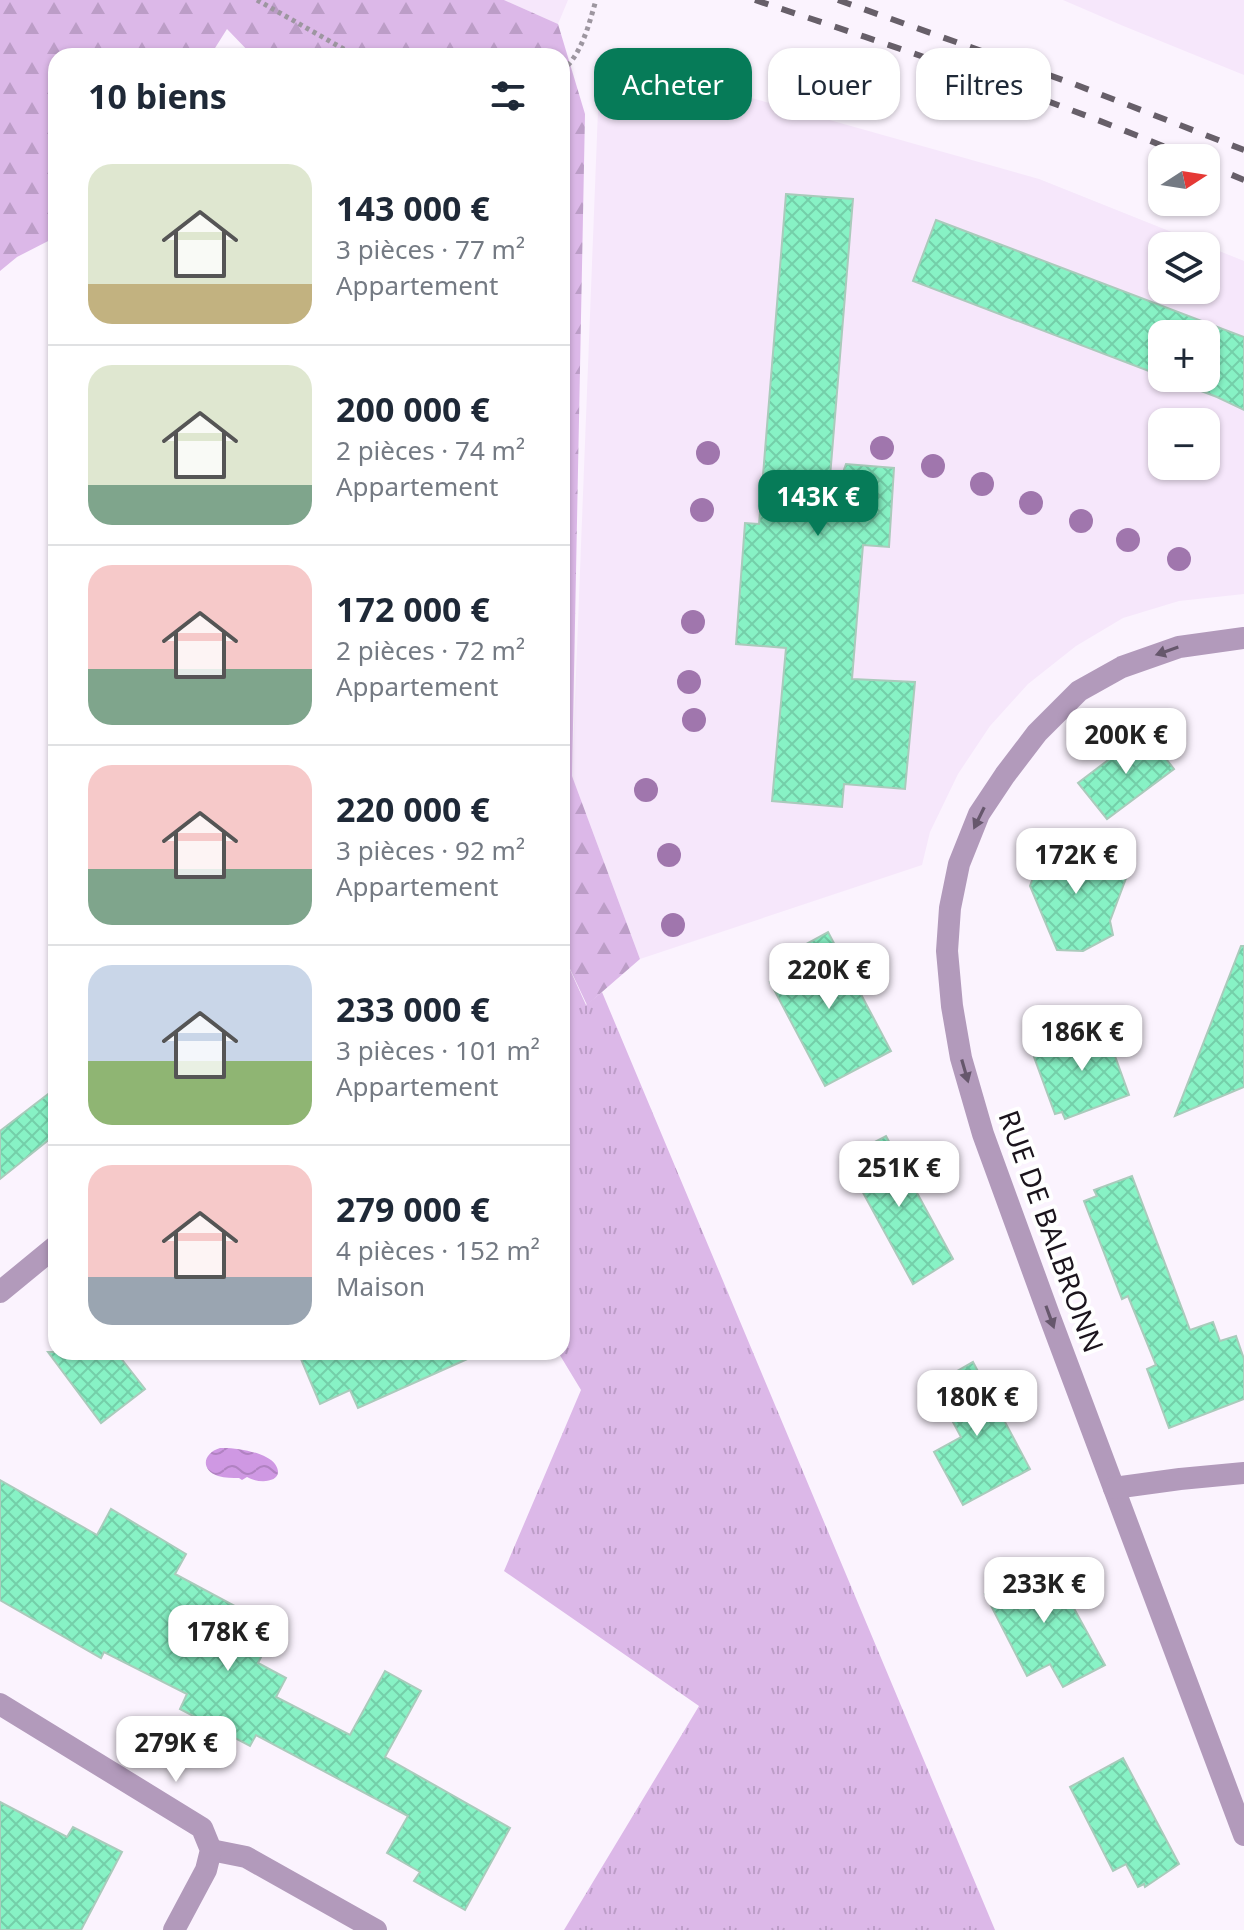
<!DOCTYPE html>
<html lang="fr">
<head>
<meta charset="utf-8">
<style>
  body { margin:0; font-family:"Noto Sans",sans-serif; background:#f2f2f3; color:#1f2937; height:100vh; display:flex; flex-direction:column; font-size:30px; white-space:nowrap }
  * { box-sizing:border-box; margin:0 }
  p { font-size:26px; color:#747a83 }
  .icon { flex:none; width:44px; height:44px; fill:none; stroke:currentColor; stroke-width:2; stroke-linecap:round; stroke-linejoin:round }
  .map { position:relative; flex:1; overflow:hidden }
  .drawer { position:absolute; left:48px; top:48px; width:522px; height:1312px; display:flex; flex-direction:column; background:#fff; border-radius:24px; box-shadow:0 2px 6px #0004 }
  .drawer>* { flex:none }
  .guide { position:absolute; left:594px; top:48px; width:530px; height:72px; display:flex; gap:16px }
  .needle { width:52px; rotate:78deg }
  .controls { position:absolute; left:1148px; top:144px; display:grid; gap:16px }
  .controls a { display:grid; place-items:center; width:72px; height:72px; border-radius:16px; background:#fff; box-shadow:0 2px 6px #0004; font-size:40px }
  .price { position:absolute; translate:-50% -68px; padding:0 18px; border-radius:16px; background:#fff; color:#222; font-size:26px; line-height:52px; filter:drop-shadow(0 2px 4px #0008) }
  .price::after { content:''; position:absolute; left:50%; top:48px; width:24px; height:18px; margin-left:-12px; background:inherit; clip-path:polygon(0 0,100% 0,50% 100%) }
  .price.selected { background:#067b58; color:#fff }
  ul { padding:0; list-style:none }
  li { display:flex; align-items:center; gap:24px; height:200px; padding:0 40px }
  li+li { border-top:2px solid #e0e1e3 }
  li span { display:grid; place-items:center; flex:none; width:224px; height:160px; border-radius:24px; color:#555 }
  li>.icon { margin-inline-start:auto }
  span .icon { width:96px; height:96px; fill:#fffc; stroke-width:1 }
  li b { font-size:34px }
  h2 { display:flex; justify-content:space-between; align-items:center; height:96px; padding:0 40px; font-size:34px }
  .pill { padding:0 28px; border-radius:24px; background:#fff; box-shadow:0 2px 6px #0004; font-size:28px; line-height:72px }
  .pill.selected { background:#067b58; color:#fff }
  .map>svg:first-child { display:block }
</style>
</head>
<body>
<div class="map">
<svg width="1244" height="1930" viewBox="0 0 1244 1930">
  <defs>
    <pattern id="grass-tufts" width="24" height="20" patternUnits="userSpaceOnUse" patternTransform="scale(2)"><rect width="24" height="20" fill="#dcb8e8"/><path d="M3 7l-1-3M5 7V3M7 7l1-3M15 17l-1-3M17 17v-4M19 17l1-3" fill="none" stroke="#bc9dc7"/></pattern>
    <pattern id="forest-firs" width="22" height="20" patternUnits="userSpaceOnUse" patternTransform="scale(2)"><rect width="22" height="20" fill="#dcb8e8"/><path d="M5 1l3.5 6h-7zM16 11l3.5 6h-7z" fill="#bc9dc7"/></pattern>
    <pattern id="water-waves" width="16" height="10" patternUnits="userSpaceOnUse" patternTransform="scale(2)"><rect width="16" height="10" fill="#cf98e3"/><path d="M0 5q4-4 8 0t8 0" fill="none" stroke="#b182c2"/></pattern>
    <pattern id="building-cross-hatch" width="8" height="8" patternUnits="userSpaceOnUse" patternTransform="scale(2)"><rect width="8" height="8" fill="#87f2c5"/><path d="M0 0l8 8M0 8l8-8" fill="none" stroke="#74cfa9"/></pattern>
  </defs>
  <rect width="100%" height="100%" fill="#fbf3fe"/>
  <g fill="#f6e7fb" fill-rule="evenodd">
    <path d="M504,0H568L558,24Z"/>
    <path d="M1063,0H1244V75L1121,25Z"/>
    <path d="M617,60L1039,179L1244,261V594L1179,601L1123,618L1076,646L1028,684L990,726L958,774L930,832L922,865L640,959L572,776L598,110ZM1162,246H1206V290H1162ZM1162,334H1206V378H1162ZM1162,422H1206V466H1162Z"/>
  </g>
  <path fill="url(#grass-tufts)" d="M562,952L586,1005L602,992L995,1930H564L699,1706L504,1571L581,1390L558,1352H562Z"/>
  <path fill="url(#forest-firs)" d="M0,0H504L558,24L585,114L572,776L640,959L587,1005L562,952V56H253L227,29L210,56H56V237L17,257L0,271Z"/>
  <path fill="url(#water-waves)" d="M220,1448C234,1447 266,1452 275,1464C287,1482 260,1485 247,1477L242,1480L239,1478C233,1478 225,1478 218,1476C200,1470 203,1453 220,1448Z"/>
  <g fill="url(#building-cross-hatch)" stroke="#a9cbbb" stroke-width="2">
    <path d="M786,194L853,199L828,501L832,502L846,464L894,468L889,547L863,545L852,679L915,682L905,789L844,784L842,807L772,801L786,648L736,644L745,523L759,524Z"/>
    <path d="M936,220L1244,337V410L1217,397L1167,378H1206V334H1162V376L913,281Z"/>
    <path d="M1145,732L1174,769L1107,819L1078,783Z"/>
    <path d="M1047,839L1096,857L1095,859L1116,866L1115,869L1128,873L1110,921L1113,935L1083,951L1057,950L1030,886Z"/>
    <path d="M828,932L891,1051L825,1086L770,982L794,968L788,954Z"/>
    <path d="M1241,946H1244V1087L1175,1116Z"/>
    <path d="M1102,1020L1129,1095L1065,1119L1062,1112L1055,1114L1034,1057Z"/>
    <path d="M56,1088V1134L0,1179V1131Z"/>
    <path d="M886,1136L953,1259L913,1284L844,1158Z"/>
    <path d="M1132,1176L1190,1330L1213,1322L1220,1341L1236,1336L1244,1359V1399L1169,1428L1147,1369L1156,1365L1128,1296L1122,1299L1084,1201L1097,1196L1094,1190Z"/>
    <path d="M48,1352H116L145,1389L101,1423Z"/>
    <path d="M298,1352H483L358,1408L350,1390L320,1404Z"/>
    <path d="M973,1362L1030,1469L963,1505L934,1452L961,1437L933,1385Z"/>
    <path d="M0,1480L97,1535L111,1509L186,1554L175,1574L276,1628L258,1663L286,1678L276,1697L350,1735L385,1671L421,1691L385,1757L510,1828L465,1910L414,1881L420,1872L387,1853L408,1816L256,1735L250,1746L180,1709L187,1694L104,1652L101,1658L0,1600Z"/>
    <path d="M1047,1559L1105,1665L1063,1687L1050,1664L1027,1676L985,1594Z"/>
    <path d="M1123,1758L1179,1864L1145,1887L1144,1884L1138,1887L1126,1864L1113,1871L1070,1787Z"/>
    <path d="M0,1802L67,1837L73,1827L122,1852L81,1930H0Z"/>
  </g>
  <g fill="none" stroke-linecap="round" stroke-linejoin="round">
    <g stroke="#9d96a0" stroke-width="5" stroke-dasharray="4 4" stroke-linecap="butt">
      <path d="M257,0L356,56"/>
      <path d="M562,71C582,54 589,24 596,0"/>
    </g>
    <path stroke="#b29abb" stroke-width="22" d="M211,1850L246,1857L376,1930"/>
    <g stroke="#b29abb" stroke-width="22">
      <path d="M1244,638L1179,647L1122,667L1079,691L1037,733L1005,775L979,814L959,864L950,908L947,951L952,1006L961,1058L983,1134L1049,1315L1244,1835"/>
      <path d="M0,1292L56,1246"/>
      <path d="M1114,1488L1180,1479L1244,1473"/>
      <path d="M0,1704L202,1828L211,1850L206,1870L174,1930"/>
    </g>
    <g stroke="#675f69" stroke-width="6" stroke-dasharray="14 14" stroke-linecap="butt">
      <path d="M755,0C902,49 1049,98 1192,158"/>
      <path d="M838,0L1074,84L1244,150"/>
      <path d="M1206,164L1244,180"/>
    </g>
  </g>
  <g fill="#a076ad">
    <circle cx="882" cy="448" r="12"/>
    <circle cx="708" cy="453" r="12"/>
    <circle cx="933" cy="466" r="12"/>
    <circle cx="982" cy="484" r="12"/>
    <circle cx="1031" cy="503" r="12"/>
    <circle cx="702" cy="510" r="12"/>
    <circle cx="1081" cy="521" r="12"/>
    <circle cx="1128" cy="540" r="12"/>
    <circle cx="1179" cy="559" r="12"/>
    <circle cx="693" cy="622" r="12"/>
    <circle cx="689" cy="682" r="12"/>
    <circle cx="694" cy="720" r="12"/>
    <circle cx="646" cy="790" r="12"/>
    <circle cx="669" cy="855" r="12"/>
    <circle cx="673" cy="925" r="12"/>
  </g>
  <defs><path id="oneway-solid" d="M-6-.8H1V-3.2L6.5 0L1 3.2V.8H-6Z" transform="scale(2)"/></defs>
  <g fill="#66576c">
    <use href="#oneway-solid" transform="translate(1167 651) rotate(161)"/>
    <use href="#oneway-solid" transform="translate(979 818) rotate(116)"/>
    <use href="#oneway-solid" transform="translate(965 1071) rotate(74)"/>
    <use href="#oneway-solid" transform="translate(1050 1317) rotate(70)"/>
  </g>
  <g text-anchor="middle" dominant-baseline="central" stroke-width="8" stroke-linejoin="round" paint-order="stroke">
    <g font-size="28" fill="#1b141d" stroke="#fff">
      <text transform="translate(1052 1231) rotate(70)">RUE DE BALBRONN</text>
    </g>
  </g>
</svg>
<div class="controls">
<a><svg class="needle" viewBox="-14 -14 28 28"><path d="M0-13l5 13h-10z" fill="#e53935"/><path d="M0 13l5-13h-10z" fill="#747a83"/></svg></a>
<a><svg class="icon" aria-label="layers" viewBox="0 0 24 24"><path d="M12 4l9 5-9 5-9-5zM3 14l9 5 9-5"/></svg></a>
<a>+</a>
<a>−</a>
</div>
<b class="price selected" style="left:818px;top:538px">143K €</b>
<b class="price" style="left:1126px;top:776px">200K €</b>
<b class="price" style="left:1076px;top:896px">172K €</b>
<b class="price" style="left:829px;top:1011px">220K €</b>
<b class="price" style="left:1082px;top:1073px">186K €</b>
<b class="price" style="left:899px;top:1209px">251K €</b>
<b class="price" style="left:977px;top:1438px">180K €</b>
<b class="price" style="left:1044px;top:1625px">233K €</b>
<b class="price" style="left:228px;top:1673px">178K €</b>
<b class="price" style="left:176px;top:1784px">279K €</b>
<div class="guide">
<a class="pill selected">Acheter</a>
<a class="pill">Louer</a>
<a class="pill">Filtres</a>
</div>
<section class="drawer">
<h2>10 biens<svg class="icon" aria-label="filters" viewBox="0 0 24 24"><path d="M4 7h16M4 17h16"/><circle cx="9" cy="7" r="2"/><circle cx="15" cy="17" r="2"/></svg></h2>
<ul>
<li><span style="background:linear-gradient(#dfe7d0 75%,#c2b280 0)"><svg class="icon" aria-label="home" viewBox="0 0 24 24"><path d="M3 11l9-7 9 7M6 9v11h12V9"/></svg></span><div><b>143 000 €</b><p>3 pièces · 77 m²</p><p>Appartement</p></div></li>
<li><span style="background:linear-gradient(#dfe7d0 75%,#7fa58c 0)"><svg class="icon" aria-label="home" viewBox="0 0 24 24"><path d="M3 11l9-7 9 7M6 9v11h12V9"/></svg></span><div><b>200 000 €</b><p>2 pièces · 74 m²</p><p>Appartement</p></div></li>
<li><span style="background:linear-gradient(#f6c9c9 65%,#7fa58c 0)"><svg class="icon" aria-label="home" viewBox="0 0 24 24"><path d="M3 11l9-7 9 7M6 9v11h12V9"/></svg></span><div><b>172 000 €</b><p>2 pièces · 72 m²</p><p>Appartement</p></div></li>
<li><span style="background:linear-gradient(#f6c9c9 65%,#7fa58c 0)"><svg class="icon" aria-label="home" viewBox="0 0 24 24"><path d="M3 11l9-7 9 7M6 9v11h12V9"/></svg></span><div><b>220 000 €</b><p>3 pièces · 92 m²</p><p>Appartement</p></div></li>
<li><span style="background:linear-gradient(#c9d6e8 60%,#8fb573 0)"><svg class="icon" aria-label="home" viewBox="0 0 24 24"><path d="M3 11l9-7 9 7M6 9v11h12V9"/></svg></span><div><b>233 000 €</b><p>3 pièces · 101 m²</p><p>Appartement</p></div></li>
<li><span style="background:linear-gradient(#f6c9c9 70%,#9aa5b1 0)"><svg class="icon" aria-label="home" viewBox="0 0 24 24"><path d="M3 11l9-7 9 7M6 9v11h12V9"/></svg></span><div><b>279 000 €</b><p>4 pièces · 152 m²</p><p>Maison</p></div></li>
</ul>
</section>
</div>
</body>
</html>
